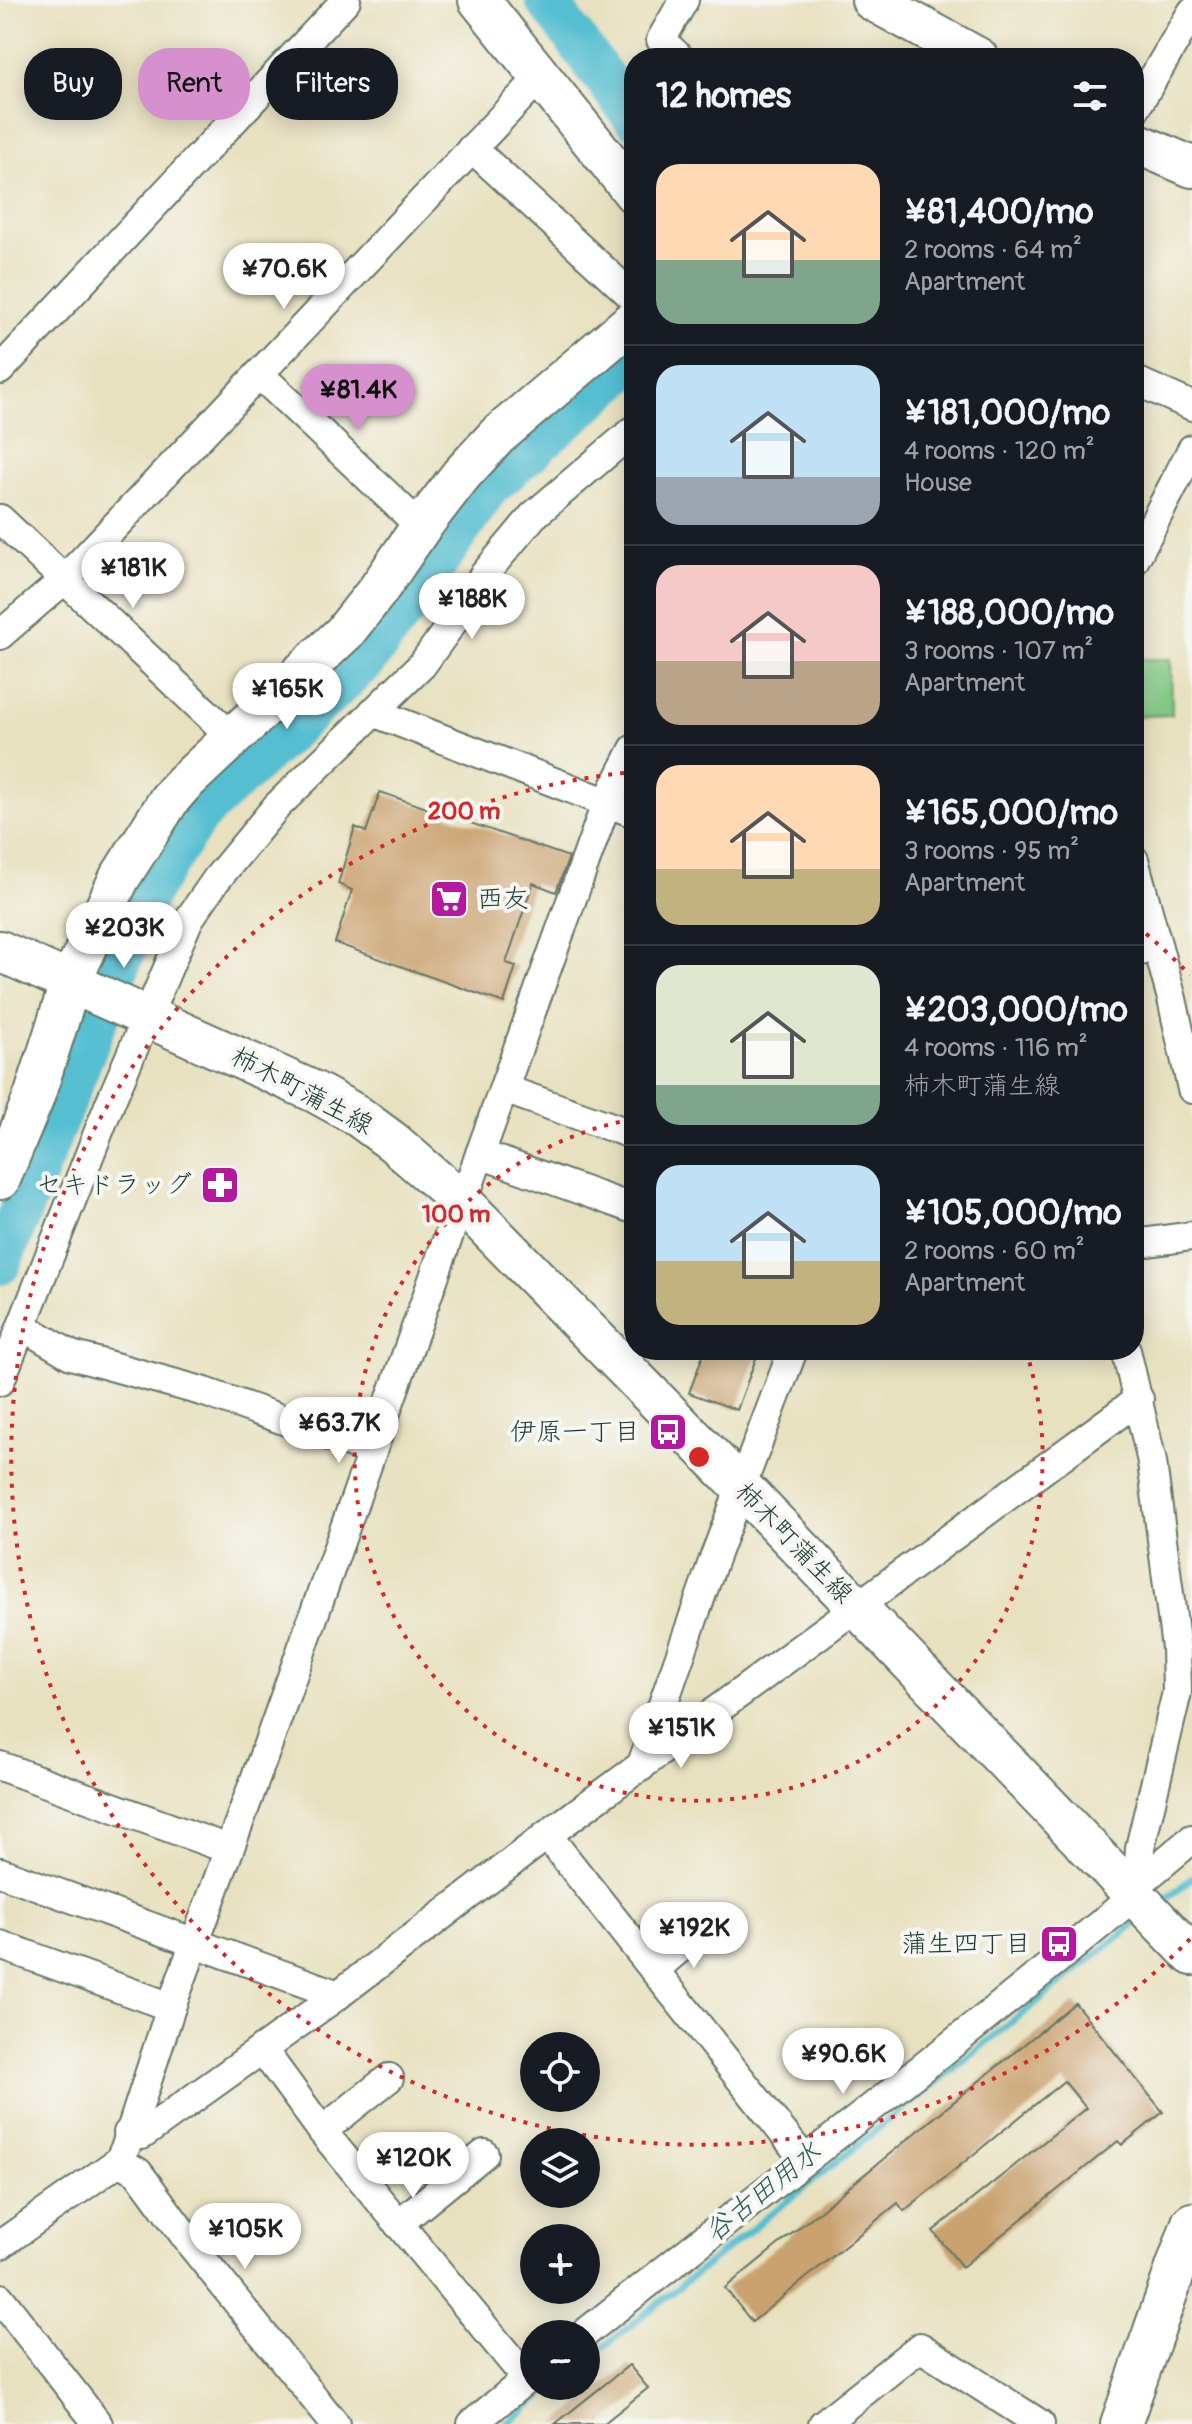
<!DOCTYPE html>
<html lang="en">
<head>
<meta charset="utf-8">
<style>
  body { margin:0; font-family:Pangolin,"Klee One",sans-serif; background:#20242c; color:#f1f3f6; height:100vh; display:flex; flex-direction:column; font-size:30px; white-space:nowrap }
  * { box-sizing:border-box; margin:0 }
  p { font-size:26px; color:#9ea1a6 }
  .icon { flex:none; width:44px; height:44px; fill:none; stroke:currentColor; stroke-width:2; stroke-linecap:round; stroke-linejoin:round }
  .map { position:relative; flex:1; overflow:hidden }
  .panel { position:absolute; left:624px; top:48px; width:520px; height:1312px; display:flex; flex-direction:column; background:#171b24; border-radius:32px; box-shadow:0 4px 20px #0003 }
  .panel>* { flex:none }
  .top-card { position:absolute; left:24px; top:48px; width:480px; height:72px; display:flex; gap:16px }
  .controls { position:absolute; left:520px; top:2032px; display:grid; gap:16px }
  .controls a { display:grid; place-items:center; width:80px; height:80px; border-radius:50%; background:#171b24; box-shadow:0 4px 20px #0003; font-size:40px }
  .price { position:absolute; translate:-50% -68px; padding:0 18px; border-radius:28px; background:#fff; color:#222; font-size:26px; line-height:52px; filter:drop-shadow(0 2px 4px #0008) }
  .price::after { content:''; position:absolute; left:50%; top:48px; width:24px; height:18px; margin-left:-12px; background:inherit; clip-path:polygon(0 0,100% 0,50% 100%) }
  .price.current { background:#d690ce; color:#111 }
  ul { padding:0; list-style:none }
  li { display:flex; align-items:center; gap:24px; height:200px; padding:0 32px }
  li+li { border-top:2px solid #363941 }
  li span { display:grid; place-items:center; flex:none; width:224px; height:160px; border-radius:24px; color:#555 }
  li>.icon { margin-inline-start:auto }
  span .icon { width:96px; height:96px; fill:#fffc; stroke-width:1 }
  li b { font-size:34px }
  h2 { display:flex; justify-content:space-between; align-items:center; height:96px; padding:0 32px; font-size:34px }
  .pill { padding:0 28px; border-radius:32px; background:#171b24; box-shadow:0 4px 20px #0003; font-size:28px; line-height:72px }
  .pill.current { background:#d690ce; color:#111 }
  .map>svg:first-child { display:block }
</style>
</head>
<body>
<div class="map">
<svg width="1192" height="2424" viewBox="0 0 1192 2424">
  <rect width="100%" height="100%" fill="#f6f6f2"/>
  <filter id="ink" filterUnits="userSpaceOnUse"><feTurbulence type="fractalNoise" baseFrequency=".0125" numOctaves="2"/><feDisplacementMap in="SourceGraphic" scale="16" xChannelSelector="R" yChannelSelector="G"/><feConvolveMatrix kernelMatrix="1 2 1 2 8 2 1 2 1" color-interpolation-filters="sRGB"/></filter>
  <filter id="wash" filterUnits="userSpaceOnUse"><feTurbulence type="fractalNoise" baseFrequency=".006" numOctaves="4" result="noise"/><feDisplacementMap in="SourceGraphic" scale="32" xChannelSelector="R" yChannelSelector="G"/><feGaussianBlur stdDeviation="1.8" result="paint"/><feColorMatrix in="noise" values="0 0 0 0 0 0 0 0 0 0 0 0 0 0 0 0 0 1.4 0 .05"/><feComposite in="paint" operator="in"/></filter>
  <g filter="url(#wash)">
    <rect width="100%" height="100%" fill="#e8e1c0"/>
    <path fill="#83c883" stroke="#51825c" stroke-width="2" d="M1134,659H1171L1172,715L1134,716Z"/>
    <g fill="none" stroke-linecap="round" stroke-linejoin="round">
      <g stroke="#55bed1" stroke-width="7">
        <path d="M1160,1904L1192,1878"/>
        <path d="M586,2361L1141,1919"/>
        <path d="M507,2424L554,2386"/>
      </g>
      <g stroke="#55bed1" stroke-width="42">
        <path d="M546,0L634,118"/>
        <path d="M0,1264L148,893L198,816L366,660L415,596L488,488L634,361"/>
      </g>
    </g>
    <g id="blocks">
      <g fill="#caa270">
        <path d="M380,792L569,857L556,892L533,883L506,963L516,966L504,1003L335,943L352,890L338,884L355,827L366,832Z"/>
        <path d="M705,1350H759L737,1410L689,1393Z"/>
        <path d="M1075,2003L1163,2112L1122,2145L1118,2141L962,2267L933,2231L1086,2108L1064,2081L904,2211L898,2203L752,2322L725,2288Z"/>
        <path d="M629,2365L648,2388L603,2424H555Z"/>
      </g>
    </g>
  </g>
  <g filter="url(#ink)">
    <use href="#blocks" fill-opacity="0" stroke="#657665" stroke-width="2"/>
    <g fill="none" stroke-linecap="round" stroke-linejoin="round">
      <g stroke="#657665" stroke-width="32">
        <g id="street">
          <path d="M680,58L661,40L684,0"/>
          <path d="M1134,111L1192,12"/>
          <path d="M472,148L634,298"/>
          <path d="M0,370L346,0"/>
          <path d="M260,375L421,527"/>
          <path d="M1134,380L1192,406"/>
          <path d="M0,519L233,738"/>
          <path d="M1134,561L1192,449"/>
          <path d="M0,635L65,579L540,77"/>
          <path d="M373,712L634,813"/>
          <path d="M1134,860L1172,999L1192,1089"/>
          <path d="M1134,952L1158,948"/>
          <path d="M504,1089L634,1135"/>
          <path d="M480,1154L634,1209"/>
          <path d="M1134,1244L1192,1236"/>
          <path d="M22,1326L71,1355L205,1392L371,1451"/>
          <path d="M0,1381L110,1103L189,919L216,880L277,806L422,665L476,590L483,576L533,516L634,430"/>
          <path d="M0,1766L228,1849"/>
          <path d="M641,1767L715,1556L793,1350"/>
          <path d="M547,1835L804,2159"/>
          <path d="M0,1872L338,1995"/>
          <path d="M1138,1884L1192,1839"/>
          <path d="M0,1945L171,2007"/>
          <path d="M654,1970L702,1930"/>
          <path d="M262,2049L322,2131L527,2379"/>
          <path d="M322,2131L389,2078"/>
          <path d="M128,2133L142,2135L338,1995L547,1835L1139,1399"/>
          <path d="M119,2161L138,2172L193,2247L335,2424"/>
          <path d="M398,2224L484,2154"/>
          <path d="M0,2245L119,2161L126,2146L171,2007L267,1747L461,1201L467,1190L606,804L634,749"/>
          <path d="M0,2298L98,2424"/>
          <path d="M584,2334C767,2188 954,2047 1134,1896L1138,1884L1140,1848L1177,1692L1176,1648L1152,1462L1126,1350"/>
          <path d="M472,2424L534,2373"/>
          <path d="M823,2424L920,2347L1040,2424"/>
        </g>
      </g>
      <g stroke="#657665" stroke-width="44">
        <g id="secondary">
          <path d="M479,0L634,193"/>
          <path d="M872,0L978,58"/>
          <path d="M1134,142L1192,167"/>
          <path d="M0,951L315,1092L355,1114L393,1142L461,1201L753,1499L1192,1955"/>
          <path d="M0,1179L34,1097L71,981L119,879L169,800L182,785L344,633L378,590L421,527L461,475L497,436L634,320"/>
          <path d="M1121,2424L1192,2223"/>
        </g>
      </g>
      <use href="#street" stroke="#fff" stroke-width="28"/>
      <use href="#secondary" stroke="#fff" stroke-width="40"/>
    </g>
  </g>
  <g fill="none" stroke="#d62828" stroke-width="4" stroke-dasharray="4 8">
    <path d="M1026 1351A344 344 0 1 1 633 1119"/>
    <path d="M1190 1939A688 688 0 1 1 633 772M1137 926A688 688 0 0 1 1190 975"/>
  </g>
  <defs>
    <g id="supermarket-square" transform="scale(2)"><rect x="-9" y="-9" width="18" height="18" rx="4" fill="#b5179e" stroke="#f6f6f2"/><path d="M-6-5.5h2.5l.6 2H6L4.5 2H-2.5L-4.4-4H-6ZM-1.5 3.2a1.3 1.3 0 1 0 .1 0ZM3 3.2a1.3 1.3 0 1 0 .1 0Z" fill="#fff"/></g>
    <g id="pharmacy-square" transform="scale(2)"><rect x="-9" y="-9" width="18" height="18" rx="4" fill="#b5179e" stroke="#f6f6f2"/><path d="M-2-6h4v4h4v4h-4v4h-4v-4h-4v-4h4Z" fill="#fff"/></g>
    <g id="bus-square" transform="scale(2)"><rect x="-9" y="-9" width="18" height="18" rx="4" fill="#b5179e" stroke="#f6f6f2"/><path d="M-5-6H5V4H4V6H2V4H-2V6H-4V4H-5ZM-3.5-4V0h7V-4ZM-3.5 1.2v1.5H-2V1.2ZM2 1.2v1.5H3.5V1.2Z" fill="#fff"/></g>
  </defs>
  <g fill-rule="evenodd">
    <use href="#supermarket-square" x="449" y="899"/>
    <use href="#pharmacy-square" x="220" y="1185"/>
    <use href="#bus-square" x="668" y="1432"/>
    <use href="#bus-square" x="1059" y="1944"/>
  </g>
  <g text-anchor="middle" dominant-baseline="central" stroke-width="8" stroke-linejoin="round" paint-order="stroke">
    <g font-size="26" fill="#1f3d34" stroke="#f6f6f2" text-anchor="end">
      <text x="477" y="899" text-anchor="start">西友</text>
      <text x="192" y="1185">セキドラッグ</text>
      <text x="640" y="1432">伊原一丁目</text>
      <text x="1031" y="1944">蒲生四丁目</text>
    </g>
    <g font-size="26" fill="#1f3d34" stroke="#f6f6f2">
      <text transform="translate(302 1091) rotate(28)">柿木町蒲生線</text>
      <text transform="translate(794 1543) rotate(46)">柿木町蒲生線</text>
    </g>
    <g font-size="28" font-style="italic" fill="#2c5d5b" stroke="#f6f6f2">
      <text transform="translate(763 2192) rotate(-39)">谷古田用水</text>
    </g>
  </g>
  <circle cx="699" cy="1457" r="12" fill="#d62828" stroke="#f6f6f2" stroke-width="4"/>
  <g font-size="24" text-anchor="middle" font-weight="bold" fill="#d62828" stroke="#f6f6f2" stroke-width="8" stroke-linejoin="round" paint-order="stroke">
    <text x="464" y="819">200 m</text>
    <text x="456" y="1222">100 m</text>
  </g>
</svg>
<div class="controls">
<a><svg class="icon" aria-label="locate" viewBox="0 0 24 24"><circle cx="12" cy="12" r="6"/><path d="M12 2v4M12 18v4M2 12h4M18 12h4"/></svg></a>
<a><svg class="icon" aria-label="layers" viewBox="0 0 24 24"><path d="M12 4l9 5-9 5-9-5zM3 14l9 5 9-5"/></svg></a>
<a>+</a>
<a>−</a>
</div>
<b class="price" style="left:284px;top:311px">¥70.6K</b>
<b class="price current" style="left:358px;top:432px">¥81.4K</b>
<b class="price" style="left:133px;top:610px">¥181K</b>
<b class="price" style="left:472px;top:641px">¥188K</b>
<b class="price" style="left:287px;top:731px">¥165K</b>
<b class="price" style="left:124px;top:970px">¥203K</b>
<b class="price" style="left:339px;top:1465px">¥63.7K</b>
<b class="price" style="left:681px;top:1770px">¥151K</b>
<b class="price" style="left:694px;top:1970px">¥192K</b>
<b class="price" style="left:843px;top:2096px">¥90.6K</b>
<b class="price" style="left:413px;top:2200px">¥120K</b>
<b class="price" style="left:245px;top:2271px">¥105K</b>
<div class="top-card">
<a class="pill">Buy</a>
<a class="pill current">Rent</a>
<a class="pill">Filters</a>
</div>
<section class="panel">
<h2>12 homes<svg class="icon" aria-label="filters" viewBox="0 0 24 24"><path d="M4 7h16M4 17h16"/><circle cx="9" cy="7" r="2"/><circle cx="15" cy="17" r="2"/></svg></h2>
<ul>
<li><span style="background:linear-gradient(#ffd9b3 60%,#7fa58c 0)"><svg class="icon" aria-label="home" viewBox="0 0 24 24"><path d="M3 11l9-7 9 7M6 9v11h12V9"/></svg></span><div><b>¥81,400/mo</b><p>2 rooms · 64 m²</p><p>Apartment</p></div></li>
<li><span style="background:linear-gradient(#bfe0f5 70%,#9aa5b1 0)"><svg class="icon" aria-label="home" viewBox="0 0 24 24"><path d="M3 11l9-7 9 7M6 9v11h12V9"/></svg></span><div><b>¥181,000/mo</b><p>4 rooms · 120 m²</p><p>House</p></div></li>
<li><span style="background:linear-gradient(#f6c9c9 60%,#b9a48a 0)"><svg class="icon" aria-label="home" viewBox="0 0 24 24"><path d="M3 11l9-7 9 7M6 9v11h12V9"/></svg></span><div><b>¥188,000/mo</b><p>3 rooms · 107 m²</p><p>Apartment</p></div></li>
<li><span style="background:linear-gradient(#ffd9b3 65%,#c2b280 0)"><svg class="icon" aria-label="home" viewBox="0 0 24 24"><path d="M3 11l9-7 9 7M6 9v11h12V9"/></svg></span><div><b>¥165,000/mo</b><p>3 rooms · 95 m²</p><p>Apartment</p></div></li>
<li><span style="background:linear-gradient(#dfe7d0 75%,#7fa58c 0)"><svg class="icon" aria-label="home" viewBox="0 0 24 24"><path d="M3 11l9-7 9 7M6 9v11h12V9"/></svg></span><div><b>¥203,000/mo</b><p>4 rooms · 116 m²</p><p>柿木町蒲生線</p></div></li>
<li><span style="background:linear-gradient(#bfe0f5 60%,#c2b280 0)"><svg class="icon" aria-label="home" viewBox="0 0 24 24"><path d="M3 11l9-7 9 7M6 9v11h12V9"/></svg></span><div><b>¥105,000/mo</b><p>2 rooms · 60 m²</p><p>Apartment</p></div></li>
</ul>
</section>
</div>
</body>
</html>
